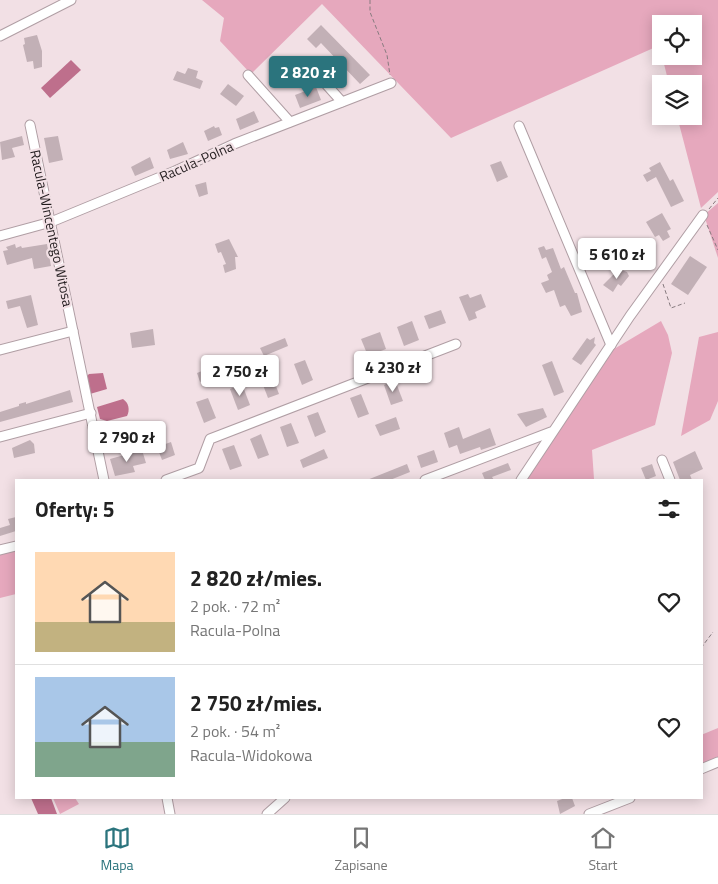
<!DOCTYPE html>
<html lang="pl">
<head>
<meta charset="utf-8">
<style>
  body { margin:0; font-family:"Titillium Web",sans-serif; background:#f6f6f6; color:#222; height:100vh; display:flex; flex-direction:column; font-size:19px; white-space:nowrap }
  * { box-sizing:border-box; margin:0 }
  p { font-size:16px; color:#767676 }
  .icon { flex:none; width:28px; height:28px; fill:none; stroke:currentColor; stroke-width:2; stroke-linecap:round; stroke-linejoin:round }
  .map { position:relative; flex:1; overflow:hidden }
  .panel { position:absolute; left:15px; top:479px; width:688px; height:320px; display:flex; flex-direction:column; background:#fff; border-radius:0px; box-shadow:0 2px 12px #0003 }
  .panel>* { flex:none }
  .tools { position:absolute; left:652px; top:15px; display:grid; gap:10px }
  .tools a { display:grid; place-items:center; width:50px; height:50px; border-radius:0px; background:#fff; box-shadow:0 2px 12px #0003; font-size:25px }
  .price { position:absolute; translate:-50% -42px; padding:0 11px; border-radius:5px; background:#fff; color:#222; font-size:16px; line-height:32px; filter:drop-shadow(0 1px 2px #0008) }
  .price::after { content:''; position:absolute; left:50%; top:30px; width:15px; height:11px; margin-left:-8px; background:inherit; clip-path:polygon(0 0,100% 0,50% 100%) }
  .price.on { background:#2b747d; color:#fff }
  ul { padding:0; list-style:none }
  li { display:flex; align-items:center; gap:15px; height:125px; padding:0 20px }
  li+li { border-top:1px solid #e0e0e0 }
  li span { display:grid; place-items:center; flex:none; width:140px; height:100px; border-radius:0px; color:#555 }
  li>.icon { margin-inline-start:auto }
  span .icon { width:60px; height:60px; fill:#fffc; stroke-width:1 }
  li b { font-size:21px }
  h2 { display:flex; justify-content:space-between; align-items:center; height:60px; padding:0 20px; font-size:21px }
  .dock { display:flex; justify-content:space-around; align-items:center; height:70px; border-top:1px solid #e0e0e0; background:#fff; font-size:14px; color:#767676 }
  .dock a { display:grid; justify-items:center; gap:2px }
  .dock .on { color:#2b747d }
  .map>svg:first-child { display:block }
</style>
</head>
<body>
<div class="map">
<svg width="718" height="814" viewBox="0 0 718 814">
  <rect width="100%" height="100%" fill="#f2e0e5"/>
  <g fill="#e6a8bd">
    <path d="M202,0H718V192L701,208L677,116H694V84H669L662,56H694V24H661V55L658,46L451,138L322,4L251,74L220,41L224,18Z"/>
    <path d="M718,203V258L704,215Z"/>
    <path d="M661,321L668,335L672,353L655,425L592,450L594,479L591,480H526L614,349Z"/>
    <path d="M718,332V401L710,420L681,436L699,337Z"/>
    <path d="M16,548V594L0,598V552Z"/>
    <path d="M718,728V759L701,766V735Z"/>
    <path d="M53,798H75L79,804L60,814Z"/>
  </g>
  <g fill="#be6f8c">
    <path d="M71,60L81,70L50,98L41,88Z"/>
    <path d="M103,373L107,389L90,394L86,377L89,374Z"/>
    <path d="M123,399C129,403 130,410 127,416L107,421L100,419L97,407Z"/>
    <path d="M31,798H51L57,814H38Z"/>
  </g>
  <g fill="#c2b0b6">
    <path d="M321,25L370,75L360,84L321,43L316,48L307,39Z"/>
    <path d="M37,35L42,51V67L34,69L33,61L27,62L23,45L25,44L24,38Z"/>
    <path d="M285,61L294,70L280,85L271,75Z"/>
    <path d="M188,68L198,71L196,78L203,81L200,89L173,80L177,71L185,74Z"/>
    <path d="M228,84L244,96L236,106L220,94Z"/>
    <path d="M316,87L321,100L300,108L295,95Z"/>
    <path d="M254,111L259,122L240,130L236,119Z"/>
    <path d="M214,126L215,128L219,127L222,135L208,141L204,131Z"/>
    <path d="M22,136L24,145L12,148L15,157L2,160L0,142Z"/>
    <path d="M58,136L63,160L49,163L44,138Z"/>
    <path d="M183,142L188,154L170,159L167,150Z"/>
    <path d="M150,157L154,168L135,176L131,167Z"/>
    <path d="M501,161L508,177L497,182L490,165Z"/>
    <path d="M660,162L670,181L673,179L684,201L671,207L656,177L647,182L643,175L651,171L649,168Z"/>
    <path d="M206,182L208,194L199,197L195,185Z"/>
    <path d="M662,213L671,229L667,231L670,237L663,241L659,235L655,237L646,222Z"/>
    <path d="M229,239L238,257H235L236,269L225,273L223,265L226,264L221,252L218,253L215,244Z"/>
    <path d="M15,244L16,248L21,246L22,248L47,244L51,266L34,269L32,258L7,265L3,251L8,250L6,247Z"/>
    <path d="M544,246L546,250L553,248L561,269L564,267L575,293H577L582,312L571,316L565,305L560,307L554,290L546,293L541,283L549,280L547,275L552,272L546,257L542,259L538,248Z"/>
    <path d="M690,256L707,267L688,295L671,284Z"/>
    <path d="M619,269L627,272L629,276L621,286L618,284L613,292L603,285Z"/>
    <path d="M468,294L470,298L481,294L486,307L475,312L477,318L469,321L459,297Z"/>
    <path d="M31,295L38,325L27,328L20,306L8,309L6,301Z"/>
    <path d="M441,310L446,323L429,329L424,316Z"/>
    <path d="M412,321L419,340L404,346L397,327Z"/>
    <path d="M153,329L155,345L132,348L130,333Z"/>
    <path d="M380,332L386,349L368,356L361,339Z"/>
    <path d="M595,337L594,343L596,345L581,365L572,359L587,338L590,340Z"/>
    <path d="M285,338L288,346L264,356L260,348Z"/>
    <path d="M305,360L313,380L302,385L294,364Z"/>
    <path d="M552,361L564,392L554,396L542,365Z"/>
    <path d="M222,363L225,372L200,382L197,373Z"/>
    <path d="M271,373L279,394L268,398L260,377Z"/>
    <path d="M395,380L403,401L391,405L384,385Z"/>
    <path d="M242,384L250,405L238,410L230,389Z"/>
    <path d="M70,390L73,402L0,422V412L19,406V404L26,402V404Z"/>
    <path d="M361,394L369,414L358,418L350,398Z"/>
    <path d="M208,398L216,418L204,423L196,402Z"/>
    <path d="M543,408L547,417L526,427L517,414Z"/>
    <path d="M318,412L326,432L315,437L307,416Z"/>
    <path d="M396,417L400,429L380,436L375,425Z"/>
    <path d="M291,423L299,443L287,447L280,427Z"/>
    <path d="M459,427L463,439L490,428L496,445L481,450L480,447L460,454L457,445L449,448L444,433Z"/>
    <path d="M261,434L269,455L258,459L250,439Z"/>
    <path d="M30,440L34,444L35,453L14,458L12,448Z"/>
    <path d="M171,442L175,455L162,460L157,447Z"/>
    <path d="M234,445L242,466L230,470L222,449Z"/>
    <path d="M324,449L328,458L303,468L300,460Z"/>
    <path d="M142,450L146,463L133,466L135,472L115,476L110,459Z"/>
    <path d="M434,450L438,462L421,468L417,456Z"/>
    <path d="M695,451L703,469L690,475L692,480H680L673,462Z"/>
    <path d="M508,463L511,470L492,477L494,480H485L482,473Z"/>
    <path d="M407,464L410,472L390,480H367Z"/>
    <path d="M652,464L656,476L646,480L641,468Z"/>
    <path d="M16,517V531L0,536V528L10,525L8,519Z"/>
    <path d="M565,798H572L575,806L560,814L557,801Z"/>
  </g>
  <g fill="none" stroke-linecap="round" stroke-linejoin="round">
    <g stroke="#b09ea4" stroke-width="11">
      <g id="minor">
        <path d="M0,36L71,0"/>
        <path d="M308,64L342,102"/>
        <path d="M248,75L290,122"/>
        <path d="M30,125L104,480"/>
        <path d="M519,126L611,345"/>
        <path d="M0,236L51,222L175,171L234,144L391,83"/>
        <path d="M0,350L73,331"/>
        <path d="M0,437L91,413"/>
        <path d="M662,460L670,480"/>
        <path d="M166,480L199,468L210,439L456,344"/>
        <path d="M425,480L551,432"/>
        <path d="M521,480L630,316L703,215"/>
        <path d="M0,550L16,546"/>
        <path d="M701,769L718,762"/>
        <path d="M167,798L170,814"/>
        <path d="M267,814L285,798"/>
        <path d="M589,814L630,798"/>
      </g>
    </g>
    <g stroke="#877b7f" stroke-width="1" stroke-dasharray="4 2.5" stroke-linecap="butt">
      <path d="M370,0V12L387,55L390,75"/>
      <path d="M709,209L718,198"/>
      <path d="M707,225L718,250"/>
      <path d="M663,284L671,308L685,303"/>
      <path d="M701,648L713,632"/>
    </g>
    <use href="#minor" stroke="#fff" stroke-width="9"/>
  </g>
  <g text-anchor="middle" dominant-baseline="central" stroke-width="4.5" stroke-linejoin="round" paint-order="stroke">
    <g font-size="14" fill="#201a1c" stroke="#f2e0e5">
      <text transform="translate(196 161) rotate(-24)">Racula-Polna</text>
      <text transform="translate(52 228) rotate(78)">Racula-Wincentego Witosa</text>
    </g>
  </g>
</svg>
<div class="tools">
<a><svg class="icon" aria-label="locate" viewBox="0 0 24 24"><circle cx="12" cy="12" r="6"/><path d="M12 2v4M12 18v4M2 12h4M18 12h4"/></svg></a>
<a><svg class="icon" aria-label="layers" viewBox="0 0 24 24"><path d="M12 4l9 5-9 5-9-5zM3 14l9 5 9-5"/></svg></a>
</div>
<b class="price on" style="left:308px;top:98px">2 820 zł</b>
<b class="price" style="left:617px;top:280px">5 610 zł</b>
<b class="price" style="left:393px;top:393px">4 230 zł</b>
<b class="price" style="left:240px;top:397px">2 750 zł</b>
<b class="price" style="left:127px;top:463px">2 790 zł</b>
<section class="panel">
<h2>Oferty: 5<svg class="icon" aria-label="filters" viewBox="0 0 24 24"><path d="M4 7h16M4 17h16"/><circle cx="9" cy="7" r="2"/><circle cx="15" cy="17" r="2"/></svg></h2>
<ul>
<li><span style="background:linear-gradient(#ffd9b3 70%,#c2b280 0)"><svg class="icon" aria-label="home" viewBox="0 0 24 24"><path d="M3 11l9-7 9 7M6 9v11h12V9"/></svg></span><div><b>2 820 zł/mies.</b><p>2 pok. · 72 m²</p><p>Racula-Polna</p></div><svg class="icon" aria-label="heart" viewBox="0 0 24 24"><path d="M12 20l-8-8c-3-5 5-10 8-4 3-6 11-1 8 4z"/></svg></li>
<li><span style="background:linear-gradient(#a9c7e8 65%,#7fa58c 0)"><svg class="icon" aria-label="home" viewBox="0 0 24 24"><path d="M3 11l9-7 9 7M6 9v11h12V9"/></svg></span><div><b>2 750 zł/mies.</b><p>2 pok. · 54 m²</p><p>Racula-Widokowa</p></div><svg class="icon" aria-label="heart" viewBox="0 0 24 24"><path d="M12 20l-8-8c-3-5 5-10 8-4 3-6 11-1 8 4z"/></svg></li>
</ul>
</section>
</div>
<nav class="dock">
<a class="on"><svg class="icon" aria-label="map" viewBox="0 0 24 24"><path d="M3 6l6-2 6 2 6-2v14l-6 2-6-2-6 2zM9 4v14M15 6v14"/></svg>Mapa</a>
<a><svg class="icon" aria-label="saved" viewBox="0 0 24 24"><path d="M7 4h10v16l-5-4-5 4z"/></svg>Zapisane</a>
<a><svg class="icon" aria-label="home" viewBox="0 0 24 24"><path d="M3 11l9-7 9 7M6 9v11h12V9"/></svg>Start</a>
</nav>
</body>
</html>
